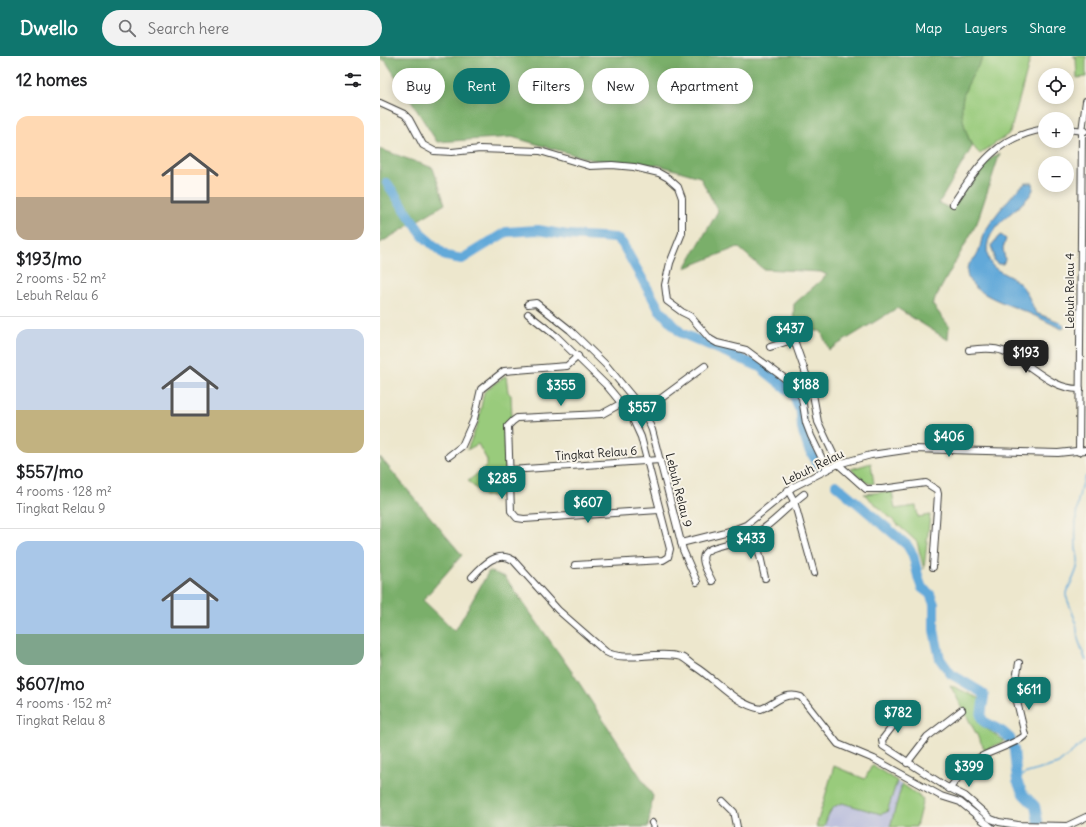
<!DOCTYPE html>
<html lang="en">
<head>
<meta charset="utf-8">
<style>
  body { margin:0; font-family:Delius,sans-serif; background:#f2f2f2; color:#202124; height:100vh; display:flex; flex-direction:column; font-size:15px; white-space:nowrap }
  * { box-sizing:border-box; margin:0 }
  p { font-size:13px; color:#757577 }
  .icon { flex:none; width:22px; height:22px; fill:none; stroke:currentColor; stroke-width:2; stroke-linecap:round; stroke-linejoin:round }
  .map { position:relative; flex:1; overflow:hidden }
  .sheet { display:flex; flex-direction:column; background:#fff; width:380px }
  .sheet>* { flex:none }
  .banner { position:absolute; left:12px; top:12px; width:380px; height:36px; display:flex; gap:8px }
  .controls { position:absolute; left:658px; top:12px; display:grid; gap:8px }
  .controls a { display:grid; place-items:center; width:36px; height:36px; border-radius:50%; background:#fff; box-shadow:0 2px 10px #0003; font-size:20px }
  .price { position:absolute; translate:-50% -34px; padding:0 9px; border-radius:8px; background:#0f766e; color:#fff; font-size:13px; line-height:26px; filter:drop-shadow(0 1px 2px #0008) }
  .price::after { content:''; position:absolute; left:50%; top:24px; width:12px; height:9px; margin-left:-6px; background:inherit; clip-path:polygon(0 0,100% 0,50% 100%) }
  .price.current { background:#222; color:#fff }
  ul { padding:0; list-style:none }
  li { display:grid; align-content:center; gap:8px; height:212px; padding:0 16px }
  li+li { border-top:1px solid #e0e0e0 }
  li span { display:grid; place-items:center; height:124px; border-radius:12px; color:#555 }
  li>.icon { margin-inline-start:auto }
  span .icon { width:72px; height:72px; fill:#fffc; stroke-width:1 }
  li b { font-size:17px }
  h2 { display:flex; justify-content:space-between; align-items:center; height:48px; padding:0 16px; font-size:17px }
  .chip { padding:0 14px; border-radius:18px; background:#fff; box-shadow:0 2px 10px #0003; font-size:14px; line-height:36px }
  .chip.current { background:#0f766e; color:#fff }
  header { display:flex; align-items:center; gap:24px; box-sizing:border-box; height:56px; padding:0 20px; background:#0f766e; color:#fff }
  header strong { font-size:19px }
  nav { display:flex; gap:22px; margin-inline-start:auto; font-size:14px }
  .search { width:280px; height:36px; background:#f2f2f2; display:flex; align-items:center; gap:10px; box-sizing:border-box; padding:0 14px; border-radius:22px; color:#757577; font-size:15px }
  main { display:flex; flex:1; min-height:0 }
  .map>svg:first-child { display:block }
</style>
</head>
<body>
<header>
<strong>Dwello</strong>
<div class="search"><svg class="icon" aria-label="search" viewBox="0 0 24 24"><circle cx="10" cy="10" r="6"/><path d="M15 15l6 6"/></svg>Search here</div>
<nav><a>Map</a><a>Layers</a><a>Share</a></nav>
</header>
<main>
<section class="sheet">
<h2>12 homes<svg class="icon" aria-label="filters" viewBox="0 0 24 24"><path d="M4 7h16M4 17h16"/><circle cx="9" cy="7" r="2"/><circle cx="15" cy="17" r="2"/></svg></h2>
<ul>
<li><span style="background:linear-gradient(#ffd9b3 65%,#b9a48a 0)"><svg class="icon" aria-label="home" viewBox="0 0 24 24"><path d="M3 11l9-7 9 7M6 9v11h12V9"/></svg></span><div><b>$193/mo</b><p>2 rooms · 52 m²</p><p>Lebuh Relau 6</p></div></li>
<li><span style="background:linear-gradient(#c9d6e8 65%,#c2b280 0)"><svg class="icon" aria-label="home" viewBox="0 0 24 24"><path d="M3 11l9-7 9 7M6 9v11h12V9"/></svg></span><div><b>$557/mo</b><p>4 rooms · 128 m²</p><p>Tingkat Relau 9</p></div></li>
<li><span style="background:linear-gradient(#a9c7e8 75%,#7fa58c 0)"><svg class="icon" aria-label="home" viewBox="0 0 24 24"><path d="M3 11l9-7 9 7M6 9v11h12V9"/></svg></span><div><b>$607/mo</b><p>4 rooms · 152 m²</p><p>Tingkat Relau 8</p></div></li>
</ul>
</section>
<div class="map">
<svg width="706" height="771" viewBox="0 0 706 771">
  <rect width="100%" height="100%" fill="#f7f3e8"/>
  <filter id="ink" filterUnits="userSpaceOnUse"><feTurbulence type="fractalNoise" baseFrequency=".025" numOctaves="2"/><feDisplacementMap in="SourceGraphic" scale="8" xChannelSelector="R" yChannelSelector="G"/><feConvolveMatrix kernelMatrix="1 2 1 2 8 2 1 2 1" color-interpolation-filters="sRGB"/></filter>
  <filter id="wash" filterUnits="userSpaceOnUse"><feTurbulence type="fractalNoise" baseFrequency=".012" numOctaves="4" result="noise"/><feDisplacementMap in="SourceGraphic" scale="16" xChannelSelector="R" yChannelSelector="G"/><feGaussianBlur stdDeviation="0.9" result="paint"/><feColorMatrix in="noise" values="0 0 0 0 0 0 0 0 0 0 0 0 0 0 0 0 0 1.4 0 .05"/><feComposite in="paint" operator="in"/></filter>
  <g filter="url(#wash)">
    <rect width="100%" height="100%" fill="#ede7cd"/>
    <path fill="#bfc2dd" d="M492,709L543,743L536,771H436L454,710L485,723Z"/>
    <g fill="#99cb7b" stroke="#5a744c">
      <path d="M604,0H651L630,77L600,98C587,86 577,59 582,41C586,26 596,13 604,0Z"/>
      <path d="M693,0H706V21L697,22L696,2Z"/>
      <path d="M126,319L128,336L131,339L132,361L125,371L126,439L104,440L88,425L107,410V404L98,388L87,394L98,367L104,336Z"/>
      <path d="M491,407L494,428C484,428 478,420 471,413Z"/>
      <path d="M512,435L515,453L536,450L538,461L550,459L544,513L537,486L484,438Z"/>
      <path d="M570,629L600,643L598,665L601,669L625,685L605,694Z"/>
      <path d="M492,709L517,725L507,756L501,758L462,747C450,751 448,759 444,771H436L454,710L485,723Z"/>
      <path d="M522,728L543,743L536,771H510Z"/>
    </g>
    <g fill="#7aaf6b" stroke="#4b6644">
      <path d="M0,0H604C581,39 574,46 592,91L559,147L571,153L600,110L620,97L597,167L552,248L569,270L568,284L517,252L449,294L441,275H413L414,248L447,219L441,216L383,213L358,191L305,212L338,155L320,121L278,109L212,104L132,81L57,86L5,4H0Z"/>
      <path d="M0,93L53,112L65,148L0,187Z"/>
      <path d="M0,401L82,499L43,544L75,575L109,515L125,521L192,616L273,740L268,771H0Z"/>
    </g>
    <g fill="#62a9d9" stroke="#3f627a">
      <path d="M646,127H653C660,148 595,166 609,204C613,216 632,219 640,228C648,236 651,247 656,257L680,266L685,271L682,273C670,267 658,261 646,256C631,249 588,237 587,217C586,207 594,205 598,197C600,192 601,186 602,182C606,170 635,133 646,127Z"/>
      <path d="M621,179L626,183L623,192L625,204L623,208H618L614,205V198L611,190L618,181Z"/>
    </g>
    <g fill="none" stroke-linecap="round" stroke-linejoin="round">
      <g stroke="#62a9d9" stroke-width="1.5">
        <path d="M706,420C695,441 695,470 696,493C697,498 699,503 698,508C696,519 689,529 686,540L696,566L698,583L706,605"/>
        <path d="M637,725L644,718L678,708L706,684"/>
      </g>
      <g stroke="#62a9d9" stroke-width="10">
        <path d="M7,127L43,180L66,200L82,203L126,176L158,174L187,179L236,182L242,187L279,253L301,277L380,311L412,337L416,344L421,358L422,373L429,394L440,410"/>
        <path d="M456,429L527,489L533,499L539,524L542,532L550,538L554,548V574L560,603L571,618L601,636L604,640L601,660L603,665L623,676L630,682L634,694L637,725L643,738L655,750L658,765"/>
      </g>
    </g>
  </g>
  <g filter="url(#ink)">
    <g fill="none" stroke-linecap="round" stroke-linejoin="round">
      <g stroke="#3b3a37" stroke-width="8">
        <g id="street">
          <path d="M0,47L24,58L29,63L43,89L54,95L72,96L100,93L160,95L210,110L232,109L254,111L279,117L288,122L298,131L302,142V177L290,207L285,229L287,245L302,256L310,260L330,283L337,287L366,294L415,330L422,342L426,367L431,380L447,413"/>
          <path d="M687,73L705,75"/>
          <path d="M573,148C598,110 617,80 665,73"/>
          <path d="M148,248L156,247L190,274L226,309L264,355L272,374L303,494L317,526"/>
          <path d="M148,258L176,280L227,330L251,359L261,381L290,493L288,501L283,504L195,509"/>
          <path d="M414,284L433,338L438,366L458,408L486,433H502L546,427L557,434L558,438L553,511"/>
          <path d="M390,291L424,280"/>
          <path d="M589,294C600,293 612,291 623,295C650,306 670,334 700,333"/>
          <path d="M242,347L222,358L137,362L133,365L128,370L131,455L137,462L144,463L279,454"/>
          <path d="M264,355L325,310"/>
          <path d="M699,396L702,75L706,45"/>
          <path d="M69,400L82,390L94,363L101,333L124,315L187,310L198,300"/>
          <path d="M130,414L280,404"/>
          <path d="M408,434L414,445L434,517"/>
          <path d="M375,478L385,522"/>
          <path d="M301,487L353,474L366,469L413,431L458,408L491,399L532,393L678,397L706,394"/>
          <path d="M92,521C103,509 117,494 133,504L178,554L226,596C246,607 276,594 301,601C306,603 310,607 314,610C337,624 354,648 381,653C395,648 404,635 421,641L458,688L494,703L561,740L580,746L611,771"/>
          <path d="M332,525C329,518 319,504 325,497C330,490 356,487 365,483C388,474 405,452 424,438"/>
          <path d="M519,662L502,684L503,690L565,730L585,740L611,763L619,766L638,769L687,770L706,761"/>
          <path d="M527,707L547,681L582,654"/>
          <path d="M569,733C578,722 586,711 597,703C609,695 639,687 645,679L634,633L639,607"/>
          <path d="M343,745L354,756L357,771"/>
          <path d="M272,767L274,771"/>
        </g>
      </g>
      <use href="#street" stroke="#fff" stroke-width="6"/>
    </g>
  </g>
  <g text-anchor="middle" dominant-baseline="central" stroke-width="4" stroke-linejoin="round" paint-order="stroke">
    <g font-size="12" fill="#1c1c1c" stroke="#f7f3e8">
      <text transform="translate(689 235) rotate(-90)">Lebuh Relau 4</text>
      <text transform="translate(216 397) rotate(-4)">Tingkat Relau 6</text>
      <text transform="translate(433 411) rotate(-26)">Lebuh Relau</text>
      <text transform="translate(299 434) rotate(76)">Lebuh Relau 9</text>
    </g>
  </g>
</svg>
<div class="controls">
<a><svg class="icon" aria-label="locate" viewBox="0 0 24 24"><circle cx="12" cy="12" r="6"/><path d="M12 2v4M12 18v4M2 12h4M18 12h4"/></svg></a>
<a>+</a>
<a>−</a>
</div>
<b class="price" style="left:410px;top:294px">$437</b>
<b class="price current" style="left:646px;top:318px">$193</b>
<b class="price" style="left:426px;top:350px">$188</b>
<b class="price" style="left:181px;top:351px">$355</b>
<b class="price" style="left:262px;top:373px">$557</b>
<b class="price" style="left:569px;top:402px">$406</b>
<b class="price" style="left:122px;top:444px">$285</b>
<b class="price" style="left:208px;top:468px">$607</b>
<b class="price" style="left:371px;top:504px">$433</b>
<b class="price" style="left:649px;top:655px">$611</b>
<b class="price" style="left:518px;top:678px">$782</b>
<b class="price" style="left:589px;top:732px">$399</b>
<div class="banner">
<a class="chip">Buy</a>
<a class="chip current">Rent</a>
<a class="chip">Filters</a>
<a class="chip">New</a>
<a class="chip">Apartment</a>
</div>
</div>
</main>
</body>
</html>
